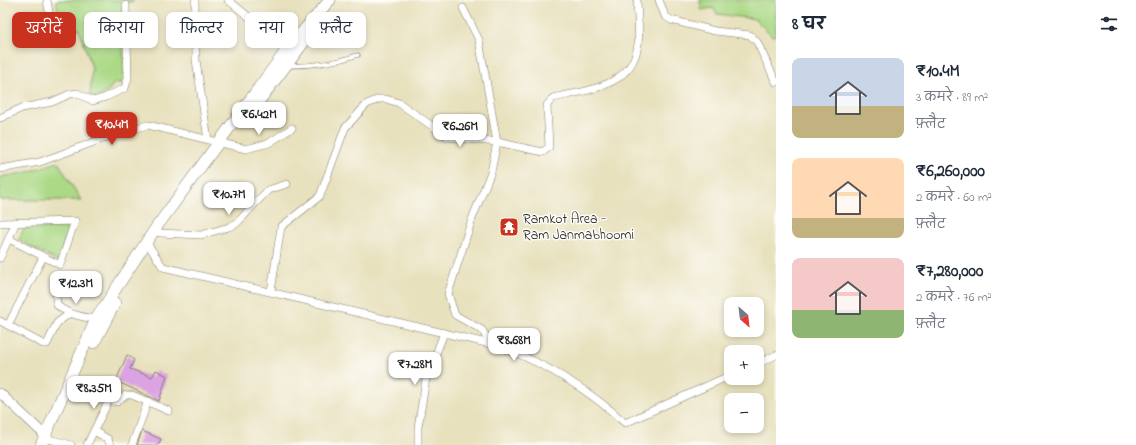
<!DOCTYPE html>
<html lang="hi">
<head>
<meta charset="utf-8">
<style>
  body { margin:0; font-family:"Indie Flower","Playpen Sans Deva",sans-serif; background:#f6f6f7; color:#1f2937; height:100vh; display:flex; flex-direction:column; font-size:15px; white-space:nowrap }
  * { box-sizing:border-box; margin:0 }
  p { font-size:13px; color:#747a83 }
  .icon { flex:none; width:22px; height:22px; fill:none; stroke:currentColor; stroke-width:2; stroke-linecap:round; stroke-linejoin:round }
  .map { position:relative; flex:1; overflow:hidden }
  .panel { display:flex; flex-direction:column; background:#fff; width:360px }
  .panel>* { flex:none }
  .top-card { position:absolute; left:12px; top:12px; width:380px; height:36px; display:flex; gap:8px }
  .needle { width:26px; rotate:152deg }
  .buttons { position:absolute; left:724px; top:297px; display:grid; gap:8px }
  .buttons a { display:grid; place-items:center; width:40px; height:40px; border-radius:8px; background:#fff; box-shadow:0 2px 6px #0003; font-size:20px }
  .price { position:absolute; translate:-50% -34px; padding:0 9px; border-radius:8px; background:#fff; color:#222; font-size:13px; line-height:26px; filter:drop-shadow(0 1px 2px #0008) }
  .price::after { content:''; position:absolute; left:50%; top:24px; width:12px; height:9px; margin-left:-6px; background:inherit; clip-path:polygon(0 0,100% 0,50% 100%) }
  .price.selected { background:#c8321e; color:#fff }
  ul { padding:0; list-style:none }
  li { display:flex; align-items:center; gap:12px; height:100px; padding:0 16px }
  li span { display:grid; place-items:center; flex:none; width:112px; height:80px; border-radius:8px; color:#555 }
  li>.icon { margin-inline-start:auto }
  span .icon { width:48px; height:48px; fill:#fffc; stroke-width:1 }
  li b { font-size:17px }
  h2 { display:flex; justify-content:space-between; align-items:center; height:48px; padding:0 16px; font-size:17px }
  .tag { padding:0 14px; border-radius:8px; background:#fff; box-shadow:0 2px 6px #0003; font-size:14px; line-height:36px }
  .tag.selected { background:#c8321e; color:#fff }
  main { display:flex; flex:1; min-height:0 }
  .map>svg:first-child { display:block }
</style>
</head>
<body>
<main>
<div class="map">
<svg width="776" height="445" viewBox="0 0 776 445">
  <rect width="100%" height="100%" fill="#fdfcf7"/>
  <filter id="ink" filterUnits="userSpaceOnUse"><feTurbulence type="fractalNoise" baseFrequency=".025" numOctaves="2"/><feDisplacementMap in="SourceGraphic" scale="8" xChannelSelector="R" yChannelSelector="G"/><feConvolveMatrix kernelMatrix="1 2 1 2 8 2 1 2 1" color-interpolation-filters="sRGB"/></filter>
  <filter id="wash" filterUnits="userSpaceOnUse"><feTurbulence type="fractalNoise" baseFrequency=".012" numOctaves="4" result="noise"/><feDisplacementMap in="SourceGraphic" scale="16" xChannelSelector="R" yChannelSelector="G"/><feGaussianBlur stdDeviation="0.9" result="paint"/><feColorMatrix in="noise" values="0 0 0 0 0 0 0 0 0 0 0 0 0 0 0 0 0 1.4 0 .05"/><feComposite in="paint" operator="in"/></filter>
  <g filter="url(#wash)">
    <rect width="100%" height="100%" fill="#e8e1be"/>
    <g fill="#acd986" stroke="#647a51">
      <path d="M58,0H134L122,6L124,83H114L108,92L95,98L90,96L92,68L79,29H62L56,1Z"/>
      <path d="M700,0H776V35L772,36L755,19L717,14L713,8L701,10Z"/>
      <path d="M58,162L81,200H0V177L28,172Z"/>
      <path d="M24,228H68L59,262L19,240Z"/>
    </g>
    <g id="blocks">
      <g fill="#dca3e3">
        <path d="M127,355L134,360L130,369L152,377L156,370L167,376L159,401L116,381Z"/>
        <path d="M142,431L161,439L158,445H137Z"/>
      </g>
    </g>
  </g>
  <g filter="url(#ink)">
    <use href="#blocks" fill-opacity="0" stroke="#827e6d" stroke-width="1"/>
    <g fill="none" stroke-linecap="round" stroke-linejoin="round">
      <g stroke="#827e6d" stroke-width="5">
        <path id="service" d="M289,66C314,66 335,63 358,55"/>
      </g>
      <g stroke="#827e6d" stroke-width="8">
        <g id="minor">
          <path d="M195,0L196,60L208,140"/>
          <path d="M228,0L291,51"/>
          <path d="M659,0L665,16L671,20L715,31L750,35L757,42L776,82"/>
          <path d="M463,8L479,40L497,142L491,172L472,219L448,294L455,315L482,330L490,343"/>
          <path d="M27,34L44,30L51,24L47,0"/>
          <path d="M0,118L22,108L52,102L70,94L77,93L93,101L106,97L125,88L128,78L126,5"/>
          <path d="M0,169L40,162L121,132L148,125L246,149L269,143L292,128"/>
          <path d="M0,223L75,221L60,265L9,239"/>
          <path d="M160,233L201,235L229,227L237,223L268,190L287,184"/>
          <path d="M149,246L163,267L499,346C546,364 588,389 625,423L731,375"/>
          <path d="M0,258L16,222"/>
          <path d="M66,279L56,296L57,305C68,315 84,317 99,320"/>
          <path d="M271,291L281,227L320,196L345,128L367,104L379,99H386L399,103L448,137L497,142L543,152L549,147L547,105L553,98C587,90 633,87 638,44C640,29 637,14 637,0"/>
          <path d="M0,321L43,344H47L57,323L70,313"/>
          <path d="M8,325L43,257"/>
          <path d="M757,364L776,355"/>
          <path d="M75,384L109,400L87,445"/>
          <path d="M109,400L117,402L126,395H132L169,411"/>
          <path d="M94,431L108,439L110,445"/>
          <path d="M49,439L71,445"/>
          <path d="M132,445L148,401"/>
          <path d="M418,445V427L426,379L444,333"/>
        </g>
      </g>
      <g stroke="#827e6d" stroke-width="10">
        <path id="tertiary" d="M0,393L49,439"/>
      </g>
      <g stroke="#827e6d" stroke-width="12">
        <g id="primary">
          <path d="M259,101L314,29"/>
          <path d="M94,343L115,303"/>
          <path d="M41,445L96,319L155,229L288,48L330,0"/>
        </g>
      </g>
      <use href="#service" stroke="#fff" stroke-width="3.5"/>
      <use href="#minor" stroke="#fff" stroke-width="7"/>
      <use href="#tertiary" stroke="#fff" stroke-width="9"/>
      <use href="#primary" stroke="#fff" stroke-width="11"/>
    </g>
  </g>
  <defs>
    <g id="temple-square" transform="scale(1)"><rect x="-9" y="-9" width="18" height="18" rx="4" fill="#c8321e" stroke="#fdfcf7"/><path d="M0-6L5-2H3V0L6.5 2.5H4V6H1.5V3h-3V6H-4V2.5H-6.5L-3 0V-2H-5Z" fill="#fff"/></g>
  </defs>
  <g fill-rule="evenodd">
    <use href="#temple-square" x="509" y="227"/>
  </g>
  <g text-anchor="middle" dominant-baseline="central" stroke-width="3" stroke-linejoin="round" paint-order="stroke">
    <g font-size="14" fill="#1c1c1c" stroke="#fdfcf7" text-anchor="start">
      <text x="523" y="219">Ramkot Area -<tspan x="523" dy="16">Ram Janmabhoomi</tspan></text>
    </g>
  </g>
</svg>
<div class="buttons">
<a><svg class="needle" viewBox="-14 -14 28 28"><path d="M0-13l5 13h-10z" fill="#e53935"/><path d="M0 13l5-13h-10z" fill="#747a83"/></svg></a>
<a>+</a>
<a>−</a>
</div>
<b class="price" style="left:259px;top:136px">₹6.42M</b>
<b class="price selected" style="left:112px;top:146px">₹10.4M</b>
<b class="price" style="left:460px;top:148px">₹6.26M</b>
<b class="price" style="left:229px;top:216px">₹10.7M</b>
<b class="price" style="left:76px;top:305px">₹12.3M</b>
<b class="price" style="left:514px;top:362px">₹8.68M</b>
<b class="price" style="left:415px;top:386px">₹7.28M</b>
<b class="price" style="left:94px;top:410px">₹8.35M</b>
<div class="top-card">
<a class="tag selected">खरीदें</a>
<a class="tag">किराया</a>
<a class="tag">फ़िल्टर</a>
<a class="tag">नया</a>
<a class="tag">फ़्लैट</a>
</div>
</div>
<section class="panel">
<h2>8 घर<svg class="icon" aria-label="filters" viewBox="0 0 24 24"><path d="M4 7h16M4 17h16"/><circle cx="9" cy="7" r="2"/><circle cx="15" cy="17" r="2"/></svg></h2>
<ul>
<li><span style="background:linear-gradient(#c9d6e8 60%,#c2b280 0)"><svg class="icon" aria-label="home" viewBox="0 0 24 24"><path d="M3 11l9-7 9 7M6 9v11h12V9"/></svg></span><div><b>₹10.4M</b><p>3 कमरे · 89 m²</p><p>फ़्लैट</p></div></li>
<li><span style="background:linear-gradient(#ffd9b3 75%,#c2b280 0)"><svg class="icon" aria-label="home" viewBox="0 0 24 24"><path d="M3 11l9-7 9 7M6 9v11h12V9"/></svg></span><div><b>₹6,260,000</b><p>2 कमरे · 60 m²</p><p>फ़्लैट</p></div></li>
<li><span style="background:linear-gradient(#f6c9c9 65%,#8fb573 0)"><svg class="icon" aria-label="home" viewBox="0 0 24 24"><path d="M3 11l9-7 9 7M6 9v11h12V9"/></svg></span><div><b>₹7,280,000</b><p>2 कमरे · 76 m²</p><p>फ़्लैट</p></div></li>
</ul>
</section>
</main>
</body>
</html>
